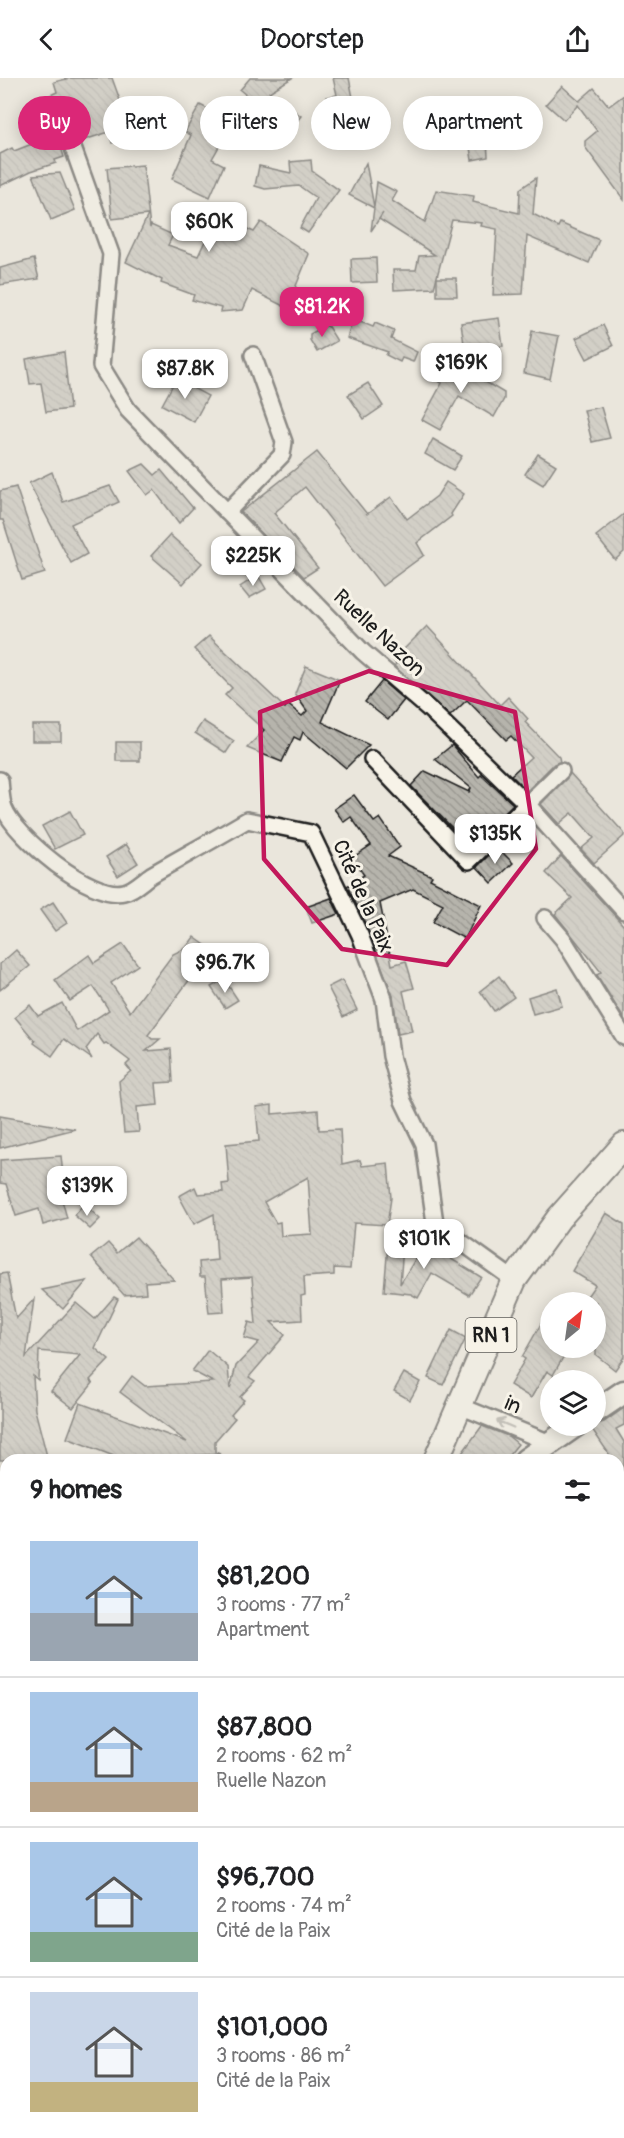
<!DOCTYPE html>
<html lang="en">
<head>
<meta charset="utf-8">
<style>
  body { margin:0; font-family:Pangolin,sans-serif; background:#f6f6f6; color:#202124; height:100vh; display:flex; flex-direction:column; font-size:22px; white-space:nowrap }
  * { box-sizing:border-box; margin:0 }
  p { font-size:20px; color:#757577 }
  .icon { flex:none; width:33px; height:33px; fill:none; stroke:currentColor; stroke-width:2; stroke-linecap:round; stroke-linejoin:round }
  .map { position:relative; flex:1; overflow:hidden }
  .drawer { position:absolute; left:0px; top:1376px; width:624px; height:686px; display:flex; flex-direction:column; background:#fff; border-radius:18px 18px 0 0; box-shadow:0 3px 15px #0003 }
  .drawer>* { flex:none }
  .hud { position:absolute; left:18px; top:18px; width:588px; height:54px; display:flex; gap:12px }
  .needle { width:39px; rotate:29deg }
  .fabs { position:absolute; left:540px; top:1214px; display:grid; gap:12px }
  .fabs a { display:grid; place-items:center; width:66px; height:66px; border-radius:50%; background:#fff; box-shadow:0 3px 15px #0003; font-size:30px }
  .price { position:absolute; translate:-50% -51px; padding:0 14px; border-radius:12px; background:#fff; color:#222; font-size:20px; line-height:39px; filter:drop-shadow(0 2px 3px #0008) }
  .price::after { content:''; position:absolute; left:50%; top:36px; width:18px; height:14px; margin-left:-9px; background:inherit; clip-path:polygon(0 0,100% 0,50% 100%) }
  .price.active { background:#db2777; color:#fff }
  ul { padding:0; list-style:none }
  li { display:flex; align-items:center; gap:18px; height:150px; padding:0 30px }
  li+li { border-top:2px solid #e0e0e0 }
  li span { display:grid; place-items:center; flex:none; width:168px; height:120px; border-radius:0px; color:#555 }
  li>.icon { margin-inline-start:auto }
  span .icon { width:72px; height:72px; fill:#fffc; stroke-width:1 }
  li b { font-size:26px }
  h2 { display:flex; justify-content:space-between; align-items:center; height:72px; padding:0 30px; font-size:26px }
  .pill { padding:0 21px; border-radius:27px; background:#fff; box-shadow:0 3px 15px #0003; font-size:21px; line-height:54px }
  .pill.active { background:#db2777; color:#fff }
  header { display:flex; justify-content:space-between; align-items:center; height:78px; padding:0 30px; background:#fff; font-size:27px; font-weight:600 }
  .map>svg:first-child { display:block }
</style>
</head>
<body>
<header><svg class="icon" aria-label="back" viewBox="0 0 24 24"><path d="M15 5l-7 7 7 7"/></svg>Doorstep<svg class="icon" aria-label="share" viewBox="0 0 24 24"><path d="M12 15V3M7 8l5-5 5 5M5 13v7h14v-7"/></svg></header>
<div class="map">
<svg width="624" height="2060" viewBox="0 0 624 2060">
  <defs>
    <pattern id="water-waves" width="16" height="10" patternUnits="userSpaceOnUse" patternTransform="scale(1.5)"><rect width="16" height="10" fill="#a3a19a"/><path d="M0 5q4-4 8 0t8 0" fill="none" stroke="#84827d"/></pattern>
    <pattern id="building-back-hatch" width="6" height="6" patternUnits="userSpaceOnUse" patternTransform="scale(1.5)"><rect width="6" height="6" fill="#b6b4ac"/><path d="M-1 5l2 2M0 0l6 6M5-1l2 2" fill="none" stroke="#9c9a93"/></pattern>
  </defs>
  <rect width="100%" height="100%" fill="#eae6dc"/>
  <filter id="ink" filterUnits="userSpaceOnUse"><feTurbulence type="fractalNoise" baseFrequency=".0167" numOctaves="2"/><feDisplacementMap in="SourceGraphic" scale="12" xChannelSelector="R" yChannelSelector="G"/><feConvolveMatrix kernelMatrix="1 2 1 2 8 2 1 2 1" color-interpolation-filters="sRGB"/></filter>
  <g filter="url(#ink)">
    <path fill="url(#water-waves)" stroke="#6d6c68" stroke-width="1.5" d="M624,1868V2060H511L514,2055H618V1878Z"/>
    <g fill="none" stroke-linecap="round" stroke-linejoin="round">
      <g stroke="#a3a19a" stroke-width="20">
        <path d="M618,1678L624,1686"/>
        <path d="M0,1753L6,1752"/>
        <path d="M0,1799L6,1812"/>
        <path d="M126,2055L128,2060"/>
      </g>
    </g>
    <g fill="url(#building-back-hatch)" stroke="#1c1c1c" stroke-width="1.5" fill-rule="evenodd">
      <path d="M70,0H112L133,58L112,65L109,54L81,63L67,24L60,19H54L49,26V31L64,79L55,82L56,85L31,93L0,108V76L12,70L14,73L42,62L26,28L57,14L54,4Z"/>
      <path d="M250,0H292L269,14L301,38L282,63L254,42L263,31L240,12Z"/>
      <path d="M333,0H349L356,34L331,39L327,19L337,17Z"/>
      <path d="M562,8L579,23L594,10L609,28L624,17V122L585,69V63L597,53L578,27L564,42L546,26Z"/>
      <path d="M485,23L488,79L472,82L463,25Z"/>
      <path d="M200,27L233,44L212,81L224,87L210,119L172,101L191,57L185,54Z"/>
      <path d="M311,82L312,93L339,112L308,155L300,150L316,120L299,108L265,111L255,108L259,88L291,95L290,84Z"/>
      <path d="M366,85L374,129L377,104L397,114L392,123L425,144L436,112L474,118L473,124L519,135L520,111L536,100L533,136L558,149L560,145L599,162L589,185L527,158L523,216L493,217L497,151L481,148L482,145L452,142L434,210L394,212L393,192H416L419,178L435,177L379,141L383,135L371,153L374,130L349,117Z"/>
      <path d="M143,87L150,150L151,147L173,157L168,167L198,178L217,137L254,154L261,144L309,176L287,230L252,212L243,232L220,234L221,230L192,222L194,217L161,205L162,202L126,184L148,137L112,141L107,90Z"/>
      <path d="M60,95L75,132L51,142L33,97Z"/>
      <path d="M376,180L377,204L352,205L351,181Z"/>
      <path d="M34,181L39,201L0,207V190Z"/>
      <path d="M437,200H456L457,218H437Z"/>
      <path d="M499,240L503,268L465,273L461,245Z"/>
      <path d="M353,241L373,249L375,245L394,253L391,261L417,274L413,284L402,280L400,284L386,277L388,274L347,260Z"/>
      <path d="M327,247L337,263L317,274L310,262V256Z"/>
      <path d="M603,247L613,268L587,281L576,260Z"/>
      <path d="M532,253L559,258L550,301L524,295Z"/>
      <path d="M64,274L70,331L46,334L41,305L30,306L26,281Z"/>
      <path d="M447,281L504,315V321L494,339L459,318L440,352L422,342L442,305L436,302Z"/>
      <path d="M176,301L208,318L194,344L162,327Z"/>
      <path d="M368,305L383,328L364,341L348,317Z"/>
      <path d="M601,329L610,360L592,364L584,332Z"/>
      <path d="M433,361L462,378L453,392L425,376Z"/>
      <path d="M317,374L367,436L391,419L407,441L437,418L446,404L464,416L451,436L452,438L417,465L424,477L382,508L305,409L274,435L318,490L304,499L241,434Z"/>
      <path d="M538,376L556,387L543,407L525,396Z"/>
      <path d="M144,386L155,397L161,392L193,430L179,445L154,412L147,417L129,393Z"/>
      <path d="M52,394L63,424L110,408L119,424L71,446L87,476L71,485L29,405Z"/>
      <path d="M16,409L45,495L22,502L3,442H0V413Z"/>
      <path d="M624,436V474L615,482L596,458Z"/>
      <path d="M170,457L202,485L183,506L151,478Z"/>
      <path d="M258,497L266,511L249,520L240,509Z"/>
      <path d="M427,548L500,627L508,619L528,641L525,644L559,679L560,684L554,686L527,713L511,697L531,679L511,658L506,662L467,622L450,638L394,588L396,586L393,582Z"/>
      <path d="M209,558L285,630L287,626L302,638L307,633L295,616L306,588L340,602L322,644L369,667L346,690L303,654L300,662L294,659L282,684L247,670L264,652L225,617L232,610L194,571Z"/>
      <path d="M382,603L404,622L388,642L365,624Z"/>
      <path d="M203,643L234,663L226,675L195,655Z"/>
      <rect x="32" y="647" width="29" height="16"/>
      <rect x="116" y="664" width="24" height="19"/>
      <path d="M452,667L479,699L481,697L513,726L470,768L411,708L425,693L469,714L471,710L435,681Z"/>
      <path d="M570,695L624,755V758L594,785L581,771L594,760L572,735L559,746L541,726Z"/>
      <path d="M354,717L374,744L380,740L400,769L388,778L432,798L430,801L481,827L465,861L433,844L443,826L413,811L380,825L392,887L406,883L414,910L403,913L412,953L398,956L393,918L364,843L361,826L357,828L347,808L364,797L352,780L371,767L351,739L344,744L334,731Z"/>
      <path d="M70,733L83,757L55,771L42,748Z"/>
      <path d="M126,766L138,785L118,798L106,779Z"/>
      <path d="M497,769L513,785L492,805L477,789Z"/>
      <path d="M561,778L624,848V941L597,897L601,894L555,836L572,820L546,795Z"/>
      <path d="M331,820L339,836L312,845L306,829Z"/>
      <path d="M53,824L67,845L55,853L40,832Z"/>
      <path d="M194,859L212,872L148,957L152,961H160L146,973L171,971L173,1004L156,1005L158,1027L137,1029L139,1054L124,1055L119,1003L131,993L126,987L130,983L106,965L104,966L97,956L86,971L92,981L64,961L52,978L34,965L35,963L15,939L30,927L38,938L62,925L77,953L109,932L93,908L70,923L55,902L89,877L94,885L123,866L138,887L111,905L130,934L173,876L186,870Z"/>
      <path d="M16,872L30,888L0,912V886Z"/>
      <path d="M499,898L514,919L494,933L480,913Z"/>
      <path d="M224,901L238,922L225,930L211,909Z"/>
      <path d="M342,902L357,932L343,939L328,909Z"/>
      <path d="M557,910L562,928L533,936L528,919Z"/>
      <path d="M272,1027V1036L318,1032L319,1052L340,1051L342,1086L360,1082L362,1088L388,1085L391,1120L387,1147L354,1145L350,1191L334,1190V1197L304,1199L305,1217L301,1218L302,1242L271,1244L285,1257L249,1299L255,1303L240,1319L244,1322L231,1337L235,1340L215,1363V1374L220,1376L186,1378V1382H124L67,1360L80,1325L187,1364L120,1314L132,1298L145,1308L213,1304L192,1293L208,1272L228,1289L230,1311L236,1288L259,1264L244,1260L249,1244L256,1246L252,1199L222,1201L224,1234L209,1235L205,1199H200L199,1184L217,1182L214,1136L194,1146L179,1118L195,1109L198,1116L223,1114L222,1106L229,1105L226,1066L259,1063L256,1029ZM308,1099L312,1156L281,1158L280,1144L276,1145L264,1124Z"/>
      <path d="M0,1038L75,1051L0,1070Z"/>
      <path d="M61,1078L63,1097H55L67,1140L43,1147L39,1131L16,1138L6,1106L0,1105V1082Z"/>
      <path d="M84,1126L100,1141L90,1151L74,1137Z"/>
      <path d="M606,1135L624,1146V1279L615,1292L596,1277V1224H583L595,1207L572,1193Z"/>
      <path d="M389,1155L404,1157L400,1206L425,1165L481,1199L469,1217L432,1195L418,1220L411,1216L384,1213Z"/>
      <path d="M136,1159L174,1202L145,1204L146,1215L124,1217L91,1179L108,1165L117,1175Z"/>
      <path d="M7,1195L16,1241L34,1221L26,1279L76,1225L95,1241L114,1219L118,1221L95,1270L109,1282L90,1302L93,1305L73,1330L51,1313L80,1277L39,1273L38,1302L33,1298L35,1332L48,1382H0V1196Z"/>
      <path d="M87,1203L63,1231L42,1212Z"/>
      <path d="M550,1230V1269H569L553,1297L547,1293L531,1320L510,1307L525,1281L522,1279Z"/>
      <path d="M451,1252L466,1260L443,1307L428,1300Z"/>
      <path d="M404,1295L420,1304L410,1322L394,1313Z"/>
      <path d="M624,1330V1347L616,1351L624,1364V1398L618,1389V1382H613L590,1348L604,1344Z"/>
      <path d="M482,1348L508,1358L518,1366L505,1382H472L462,1375Z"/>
    </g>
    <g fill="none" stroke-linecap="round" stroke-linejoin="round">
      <g stroke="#1c1c1c" stroke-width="20">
        <g id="street">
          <path d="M58,28L111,176L101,288L128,332L363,574L429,631L529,728L624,833"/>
          <path d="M227,434L282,377L284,364L253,277"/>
          <path d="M372,681L469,783L561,693"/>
          <path d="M0,702C1,711 1,722 4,730C15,759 91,822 124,814C134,812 142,803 151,797C182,779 215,761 247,742L311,755L360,857L384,921L391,978L403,1023L424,1066L435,1145L514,1202"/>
          <path d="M545,840L563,861L624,959"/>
          <path d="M460,1328L550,1365"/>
          <path d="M618,1657L624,1649"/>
          <path d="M138,2055L140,2060"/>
          <path d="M322,2060L326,2055"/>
        </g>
      </g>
      <g stroke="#1c1c1c" stroke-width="27">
        <g id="secondary">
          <path d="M596,1333L624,1314"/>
          <path d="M526,1382L576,1347"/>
        </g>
      </g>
      <g stroke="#1c1c1c" stroke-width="28">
        <g id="primary">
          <path d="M436,1382L514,1202L559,1140L624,1067"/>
          <path d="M0,1768L6,1767"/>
        </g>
      </g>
      <use href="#street" stroke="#f7f3e8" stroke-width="15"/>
      <use href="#secondary" stroke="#f7f3e8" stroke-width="22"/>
      <use href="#primary" stroke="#f7f3e8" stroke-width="24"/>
    </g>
    <defs><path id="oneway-shaft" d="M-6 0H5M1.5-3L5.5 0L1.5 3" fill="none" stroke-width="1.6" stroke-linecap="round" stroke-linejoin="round" transform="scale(1.5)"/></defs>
    <use stroke="#94928c" href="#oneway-shaft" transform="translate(505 1346) rotate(-157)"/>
  </g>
  <path d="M0 0H624V2060H0ZM369,593L515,634L536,771L447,887L342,871L264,781L260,634Z" fill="#eae6dc" fill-opacity=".55" fill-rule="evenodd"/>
  <path fill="none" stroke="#c2185b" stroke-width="4.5" stroke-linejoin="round" d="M369,593L515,634L536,771L447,887L342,871L264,781L260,634Z"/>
  <g text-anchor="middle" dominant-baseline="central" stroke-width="6" stroke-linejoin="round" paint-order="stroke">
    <rect fill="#f7f3e8" stroke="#5e5c59" stroke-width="1.5" x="465.5" y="1240" width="51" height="34" rx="4.5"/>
    <g font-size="20" font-weight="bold" fill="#1c1c1c">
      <text x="491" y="1257">RN 1</text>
    </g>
    <g font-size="21" fill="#1c1c1c" stroke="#f7f3e8">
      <text transform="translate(379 555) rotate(43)">Ruelle Nazon</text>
      <text transform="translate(363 818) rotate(66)">Cité de la Paix</text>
      <text transform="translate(513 1327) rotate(23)">in</text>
    </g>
  </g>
</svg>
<div class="fabs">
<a><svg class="needle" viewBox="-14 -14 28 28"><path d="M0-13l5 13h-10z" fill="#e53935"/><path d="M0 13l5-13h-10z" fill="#757577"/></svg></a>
<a><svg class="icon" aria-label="layers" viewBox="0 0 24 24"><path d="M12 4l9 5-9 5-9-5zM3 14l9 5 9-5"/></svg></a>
</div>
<b class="price" style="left:209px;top:175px">$60K</b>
<b class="price active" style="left:322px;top:260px">$81.2K</b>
<b class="price" style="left:461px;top:316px">$169K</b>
<b class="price" style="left:185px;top:322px">$87.8K</b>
<b class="price" style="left:253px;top:509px">$225K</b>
<b class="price" style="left:495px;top:787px">$135K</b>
<b class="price" style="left:225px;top:916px">$96.7K</b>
<b class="price" style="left:87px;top:1139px">$139K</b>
<b class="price" style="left:424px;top:1192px">$101K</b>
<div class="hud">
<a class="pill active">Buy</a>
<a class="pill">Rent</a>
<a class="pill">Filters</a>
<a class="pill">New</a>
<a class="pill">Apartment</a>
</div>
<section class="drawer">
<h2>9 homes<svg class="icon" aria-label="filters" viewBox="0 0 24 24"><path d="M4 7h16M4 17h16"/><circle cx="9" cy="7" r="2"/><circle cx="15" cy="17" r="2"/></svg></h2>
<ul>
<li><span style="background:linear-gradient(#a9c7e8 60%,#9aa5b1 0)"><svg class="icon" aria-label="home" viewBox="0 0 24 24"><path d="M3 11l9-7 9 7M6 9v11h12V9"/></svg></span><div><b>$81,200</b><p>3 rooms · 77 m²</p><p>Apartment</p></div></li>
<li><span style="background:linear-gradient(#a9c7e8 75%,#b9a48a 0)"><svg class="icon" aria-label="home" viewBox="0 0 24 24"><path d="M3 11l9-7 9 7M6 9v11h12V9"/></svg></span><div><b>$87,800</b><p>2 rooms · 62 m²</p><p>Ruelle Nazon</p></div></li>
<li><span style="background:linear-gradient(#a9c7e8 75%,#7fa58c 0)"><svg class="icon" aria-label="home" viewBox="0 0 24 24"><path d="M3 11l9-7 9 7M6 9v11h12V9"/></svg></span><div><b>$96,700</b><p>2 rooms · 74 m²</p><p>Cité de la Paix</p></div></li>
<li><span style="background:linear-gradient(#c9d6e8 75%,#c2b280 0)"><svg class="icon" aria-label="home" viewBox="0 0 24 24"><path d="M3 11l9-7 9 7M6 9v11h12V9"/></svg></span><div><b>$101,000</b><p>3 rooms · 86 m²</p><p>Cité de la Paix</p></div></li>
</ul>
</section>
</div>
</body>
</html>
